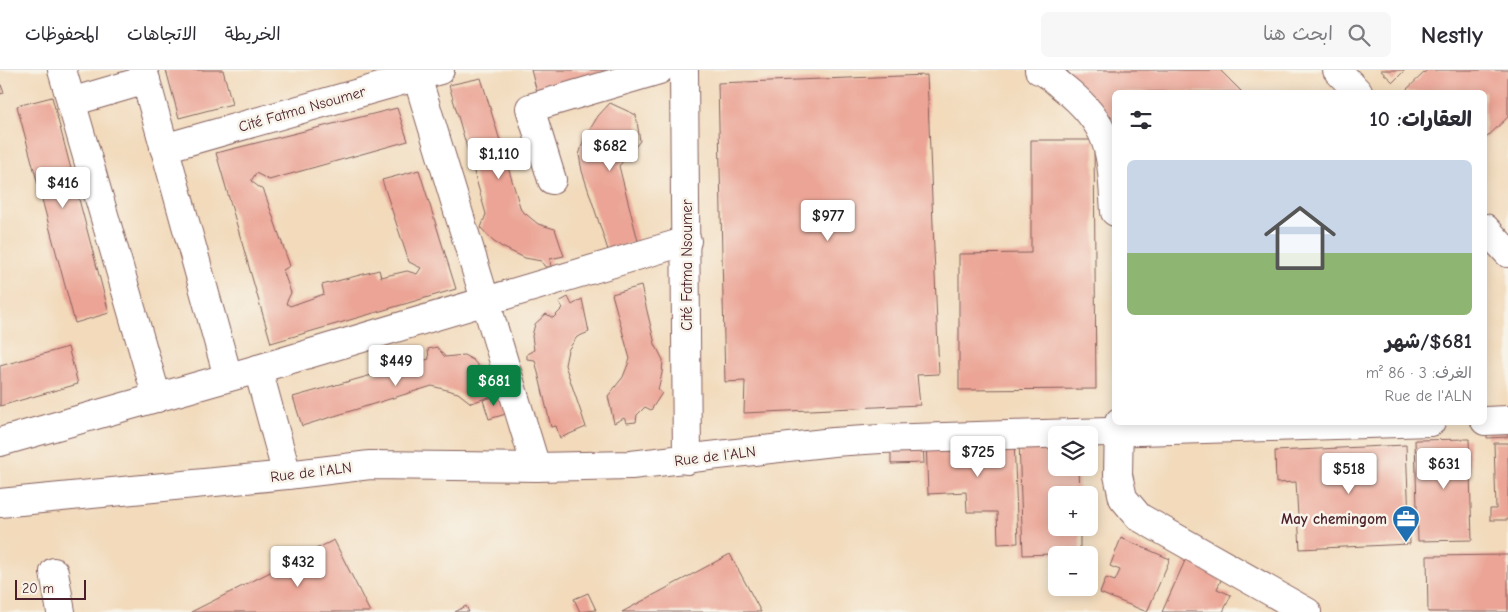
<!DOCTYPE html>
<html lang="ar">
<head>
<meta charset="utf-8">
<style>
  body { margin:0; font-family:"Comic Neue","Playpen Sans Arabic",sans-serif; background:#f7f7f7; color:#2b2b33; direction:rtl; height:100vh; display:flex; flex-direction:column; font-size:19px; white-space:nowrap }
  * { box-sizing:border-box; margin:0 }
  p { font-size:16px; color:#7c7c81 }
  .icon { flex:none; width:28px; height:28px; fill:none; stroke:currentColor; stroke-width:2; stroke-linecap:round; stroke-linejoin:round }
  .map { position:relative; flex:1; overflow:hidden; direction:ltr }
  .drawer { position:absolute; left:1112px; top:20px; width:375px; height:335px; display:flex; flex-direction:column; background:#fff; border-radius:8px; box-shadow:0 2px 12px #0003; direction:rtl }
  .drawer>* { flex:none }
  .tools { position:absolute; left:1048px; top:356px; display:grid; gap:10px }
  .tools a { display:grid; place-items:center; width:50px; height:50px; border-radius:8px; background:#fff; box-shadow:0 2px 12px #0003; font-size:25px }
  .scale { position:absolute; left:15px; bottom:12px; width:71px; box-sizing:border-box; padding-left:5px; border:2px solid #4a1f2b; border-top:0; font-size:14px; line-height:18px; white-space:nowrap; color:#4a1f2b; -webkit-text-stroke:4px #f7f3e8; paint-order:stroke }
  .price { position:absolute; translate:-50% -42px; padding:0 11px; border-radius:5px; background:#fff; color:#222; font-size:16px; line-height:32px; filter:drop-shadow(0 1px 2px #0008) }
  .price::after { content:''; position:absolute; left:50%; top:30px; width:15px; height:11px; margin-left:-8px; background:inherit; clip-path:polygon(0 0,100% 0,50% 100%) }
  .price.current { background:#0b8043; color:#fff }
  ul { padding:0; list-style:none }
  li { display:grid; align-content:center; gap:10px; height:265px; padding:0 15px }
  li+li { border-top:1px solid #e1e1e2 }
  li span { display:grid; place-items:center; height:155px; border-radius:8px; color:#555 }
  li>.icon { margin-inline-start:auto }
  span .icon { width:90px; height:90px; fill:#fffc; stroke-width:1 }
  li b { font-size:21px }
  h2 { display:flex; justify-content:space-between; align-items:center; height:60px; padding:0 15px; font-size:21px }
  header { display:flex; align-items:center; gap:30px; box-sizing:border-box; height:70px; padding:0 25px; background:#fff; border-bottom:1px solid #e1e1e2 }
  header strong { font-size:24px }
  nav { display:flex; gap:28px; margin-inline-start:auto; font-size:18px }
  .search { width:350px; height:45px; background:#f7f7f7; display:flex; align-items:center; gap:12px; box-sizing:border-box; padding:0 18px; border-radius:8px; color:#7c7c81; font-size:19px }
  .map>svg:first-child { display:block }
</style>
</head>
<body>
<header>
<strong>Nestly</strong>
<div class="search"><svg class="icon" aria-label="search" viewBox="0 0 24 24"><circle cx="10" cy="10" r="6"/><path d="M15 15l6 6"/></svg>ابحث هنا</div>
<nav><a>الخريطة</a><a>الاتجاهات</a><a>المحفوظات</a></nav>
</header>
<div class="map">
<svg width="1508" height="542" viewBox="0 0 1508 542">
  <rect width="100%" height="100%" fill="#f7f3e8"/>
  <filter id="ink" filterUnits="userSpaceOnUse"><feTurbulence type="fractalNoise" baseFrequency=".02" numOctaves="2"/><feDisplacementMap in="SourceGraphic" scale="10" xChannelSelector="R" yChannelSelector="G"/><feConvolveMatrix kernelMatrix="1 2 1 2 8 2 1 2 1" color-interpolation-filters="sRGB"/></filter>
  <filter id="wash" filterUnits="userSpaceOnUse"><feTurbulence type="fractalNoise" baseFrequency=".0096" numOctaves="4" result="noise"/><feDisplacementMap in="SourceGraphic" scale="20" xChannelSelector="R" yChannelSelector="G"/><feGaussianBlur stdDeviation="1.12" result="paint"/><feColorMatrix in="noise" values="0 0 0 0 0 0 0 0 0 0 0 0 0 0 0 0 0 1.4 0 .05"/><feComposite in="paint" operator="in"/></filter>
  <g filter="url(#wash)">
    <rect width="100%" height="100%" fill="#f2dabb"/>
    <g id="blocks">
      <g fill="#eba495">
        <path d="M166,0H223L232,34L179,48Z"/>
        <path d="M531,0H611L537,22Z"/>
        <path d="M1066,0H1220L1242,22H1115V50Z"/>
        <path d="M1380,0H1405L1393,12Z"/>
        <path d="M1427,0H1508V47L1485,69V22H1404Z"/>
        <path d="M927,5L939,304L917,305L920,335L744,343L745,311L725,312L718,13Z"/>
        <path d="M481,8L521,140L538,154L555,159L564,186L550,189L551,197H545L541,191L525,188L504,178L494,172L481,158L486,144L449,15Z"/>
        <path d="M0,12L4,23L0,24Z"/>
        <path d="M52,27L109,243L75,253L17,36Z"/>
        <path d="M610,33L636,45L640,71L619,96L638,171L608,180L582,101L579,85L584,69L598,46Z"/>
        <path d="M397,38L408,71L269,110L256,103L251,111L264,121L290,196L283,200L291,223L286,233L290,236L324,224L322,215L379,200L381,207L407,201L417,204L421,198L409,192L382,110L419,100L456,219L271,273L216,83Z"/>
        <path d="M1031,70H1094L1096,319L959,320V184L1031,183Z"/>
        <path d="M641,216L655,274L663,290L662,303L658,320L662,323L651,340L645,337L637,345L636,352L627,353L624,348L614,353L608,326L623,307L630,289L612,224Z"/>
        <path d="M568,227L572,235L582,229L589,262L577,267L568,280L565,295L586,357L560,368L556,356L551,357L535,290L527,289V284L534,280L532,266L535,254L546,244L553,248L563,238L559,232Z"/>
        <path d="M68,277L78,314L0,336V296Z"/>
        <path d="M437,277L445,287L464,285L473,290L480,298L492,326L471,333L458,323L432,316L302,356L293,327L429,289L428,279Z"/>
        <path d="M500,325L506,344L489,349L483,330Z"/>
        <path d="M1487,356H1508V367L1487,368Z"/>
        <path d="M1014,368L1018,473L998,474L997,442H967L966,422L928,424L926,370Z"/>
        <path d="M1056,369V398H1078L1079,425H1056V458H1080V483L1023,485L1019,370Z"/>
        <path d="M1469,369L1472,470L1418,471L1415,370Z"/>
        <path d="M923,372L924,393L891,394V373Z"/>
        <path d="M1494,373H1508V450H1490V439H1496Z"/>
        <path d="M1406,375L1410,474L1300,479L1296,412L1276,413L1275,381Z"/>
        <path d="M1121,468L1170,489L1147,542L1100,523L1106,508L1115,511L1120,500L1110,496Z"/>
        <path d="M334,470L370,542H191Z"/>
        <path d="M730,484L761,542H622Z"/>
        <path d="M1188,484L1225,501L1217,519L1231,525L1223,542H1162Z"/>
        <path d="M1508,485V542H1428L1427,486Z"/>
        <path d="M588,523L596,540L580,542L574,529Z"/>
        <path d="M466,536L469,542H455Z"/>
      </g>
    </g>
  </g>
  <g filter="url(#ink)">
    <use href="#blocks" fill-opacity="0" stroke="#85605d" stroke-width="1"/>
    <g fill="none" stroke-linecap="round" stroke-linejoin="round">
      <g stroke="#85605d" stroke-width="30">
        <g id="minor">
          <path d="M62,0L157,328"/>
          <path d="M143,0L228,307"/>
          <path d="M415,0L536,397"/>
          <path d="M684,0L687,390"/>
          <path d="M1039,0C1049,3 1056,12 1064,18C1113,57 1111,85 1115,142"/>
          <path d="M1337,0L1358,22"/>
          <path d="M71,32L146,10"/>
          <path d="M164,78L440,0"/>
          <path d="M552,110L530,38L659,0"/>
          <path d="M1485,158L1508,183"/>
          <path d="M258,299L287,405"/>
          <path d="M1485,351L1508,350"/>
          <path d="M1119,352L1118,405L1123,428L1139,447L1307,542"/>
          <path d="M0,372L258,299L687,171"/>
          <path d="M0,433L287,405L370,395L536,397L631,395L833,372L881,369L1431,352"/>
          <path d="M54,502L61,542"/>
        </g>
      </g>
      <use href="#minor" stroke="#fff" stroke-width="28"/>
    </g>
  </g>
  <defs>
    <g id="office-pin" transform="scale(1.4375)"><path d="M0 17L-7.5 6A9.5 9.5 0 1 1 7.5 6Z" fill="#1f6fb2" stroke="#f7f3e8"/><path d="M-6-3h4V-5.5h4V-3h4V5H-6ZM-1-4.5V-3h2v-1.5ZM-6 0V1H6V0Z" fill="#fff"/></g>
  </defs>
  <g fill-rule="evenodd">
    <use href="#office-pin" x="1406" y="449"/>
  </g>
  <g text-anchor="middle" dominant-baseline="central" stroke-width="5" stroke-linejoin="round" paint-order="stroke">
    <g font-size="15" fill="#4a1f2b" stroke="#f7f3e8">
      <text transform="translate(302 39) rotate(-16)">Cité Fatma Nsoumer</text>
      <text transform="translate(687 195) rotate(-90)">Cité Fatma Nsoumer</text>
      <text transform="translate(715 386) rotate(-7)">Rue de l'ALN</text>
      <text transform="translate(311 402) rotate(-7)">Rue de l'ALN</text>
    </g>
    <g font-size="15" font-weight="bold" fill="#4a1f2b" stroke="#f7f3e8" text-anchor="end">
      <text x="1387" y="449">May chemingom</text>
    </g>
  </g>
</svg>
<div class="tools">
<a><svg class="icon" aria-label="layers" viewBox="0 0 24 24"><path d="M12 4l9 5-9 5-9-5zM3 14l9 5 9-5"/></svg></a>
<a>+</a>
<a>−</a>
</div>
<div class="scale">20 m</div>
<b class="price" style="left:610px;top:102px">$682</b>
<b class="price" style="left:499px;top:110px">$1,110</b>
<b class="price" style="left:63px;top:139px">$416</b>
<b class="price" style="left:828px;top:172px">$977</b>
<b class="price" style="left:396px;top:317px">$449</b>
<b class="price current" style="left:494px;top:337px">$681</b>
<b class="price" style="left:978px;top:408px">$725</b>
<b class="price" style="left:1444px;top:420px">$631</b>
<b class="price" style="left:1349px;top:425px">$518</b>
<b class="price" style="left:298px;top:518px">$432</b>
<section class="drawer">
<h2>العقارات: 10<svg class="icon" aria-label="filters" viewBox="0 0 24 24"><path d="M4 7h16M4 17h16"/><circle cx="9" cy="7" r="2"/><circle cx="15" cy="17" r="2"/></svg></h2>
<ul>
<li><span style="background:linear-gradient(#c9d6e8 60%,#8fb573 0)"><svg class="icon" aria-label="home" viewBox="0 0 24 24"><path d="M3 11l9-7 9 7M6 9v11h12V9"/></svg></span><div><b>$681/شهر</b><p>الغرف: 3 · 86 m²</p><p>Rue de l'ALN</p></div></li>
</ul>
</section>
</div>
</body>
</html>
